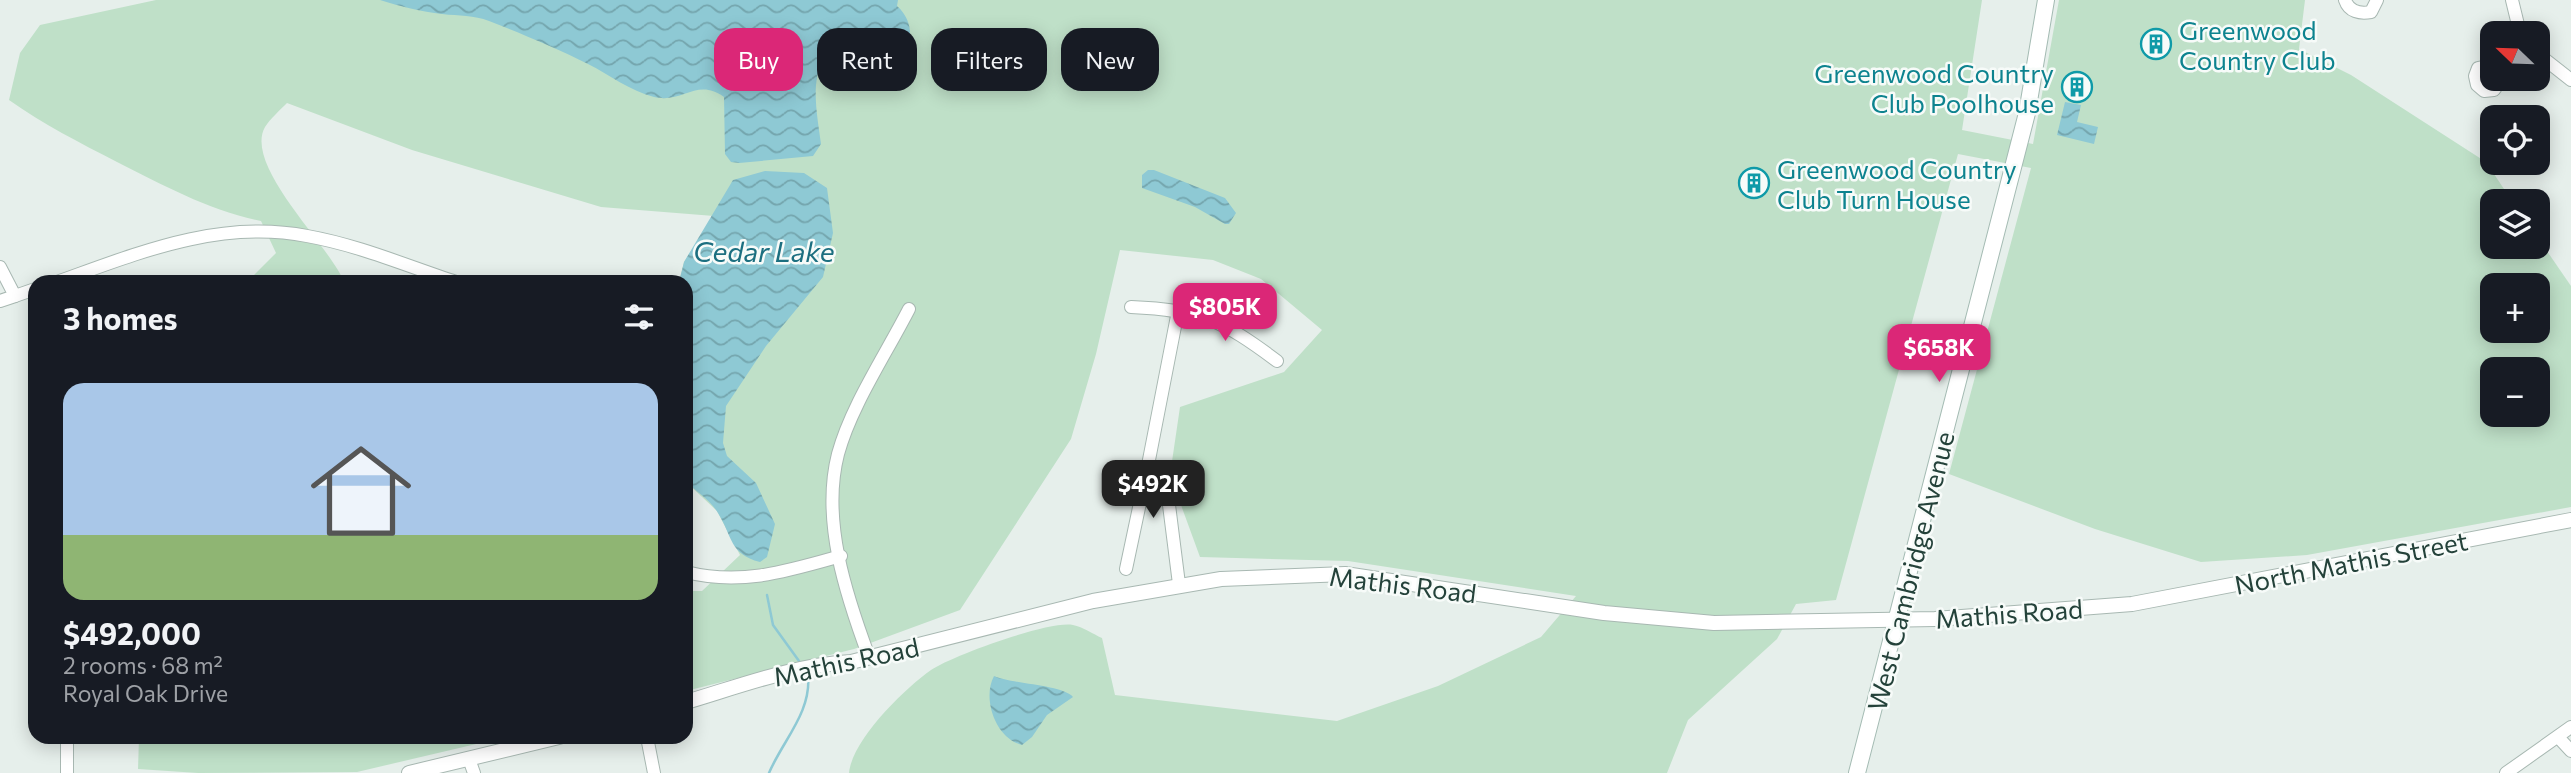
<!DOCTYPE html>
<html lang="en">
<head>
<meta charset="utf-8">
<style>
  body { margin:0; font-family:Commissioner,sans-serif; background:#242831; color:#f1f3f6; height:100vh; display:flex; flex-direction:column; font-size:26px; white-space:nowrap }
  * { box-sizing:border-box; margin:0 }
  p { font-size:23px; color:#9ea1a6 }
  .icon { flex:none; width:38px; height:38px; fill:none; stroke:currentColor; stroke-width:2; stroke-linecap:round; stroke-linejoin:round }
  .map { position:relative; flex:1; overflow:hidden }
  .side { position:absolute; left:28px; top:275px; width:665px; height:469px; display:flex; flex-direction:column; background:#171b24; border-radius:21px; box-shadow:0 4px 18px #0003 }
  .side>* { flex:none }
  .guide { position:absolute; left:714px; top:28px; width:665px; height:63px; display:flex; gap:14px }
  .needle { width:46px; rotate:293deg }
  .buttons { position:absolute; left:2480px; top:21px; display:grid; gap:14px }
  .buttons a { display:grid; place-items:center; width:70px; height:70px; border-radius:14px; background:#171b24; box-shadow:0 4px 18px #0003; font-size:35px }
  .price { position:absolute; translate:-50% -60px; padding:0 16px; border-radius:14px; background:#db2777; color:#fff; font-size:23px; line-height:46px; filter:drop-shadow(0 2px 4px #0008) }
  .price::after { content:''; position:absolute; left:50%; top:42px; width:21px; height:16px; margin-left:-10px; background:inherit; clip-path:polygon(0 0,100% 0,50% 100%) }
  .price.active { background:#222; color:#fff }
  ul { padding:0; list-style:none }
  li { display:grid; align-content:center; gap:14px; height:371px; padding:0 35px }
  li span { display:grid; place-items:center; height:217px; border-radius:21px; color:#555 }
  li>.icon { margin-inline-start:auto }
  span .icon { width:126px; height:126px; fill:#fffc; stroke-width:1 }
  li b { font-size:30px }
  h2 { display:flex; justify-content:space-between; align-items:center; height:84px; padding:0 35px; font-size:30px }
  .tag { padding:0 24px; border-radius:21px; background:#171b24; box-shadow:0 4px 18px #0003; font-size:24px; line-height:63px }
  .tag.active { background:#db2777; color:#fff }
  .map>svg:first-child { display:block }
</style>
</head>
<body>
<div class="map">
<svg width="2571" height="773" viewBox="0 0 2571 773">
  <defs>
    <pattern id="water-waves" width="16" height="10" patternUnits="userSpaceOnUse" patternTransform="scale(1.75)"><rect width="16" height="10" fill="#8ec9d4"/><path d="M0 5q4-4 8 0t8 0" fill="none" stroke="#74a5ad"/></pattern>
  </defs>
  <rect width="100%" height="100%" fill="#e6efeb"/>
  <g fill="#bfe0c8" fill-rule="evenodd">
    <path d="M156,0H1982L1962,130L2033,144L2059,0H2305L2299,49L2351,75L2486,162L2512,201H2492V247H2538V238L2571,286V507L2307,555L2201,562L2095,529L1949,474L2031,168L1958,154L1836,600L1796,604L1777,639L1688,720L1667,773H849C852,740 904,689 931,670C951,656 1050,620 1073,625C1083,627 1093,634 1102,638L1115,695L1337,721L1438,686L1541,637L1576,596L1348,561L1200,557L1170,475L1180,407L1284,372L1322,330L1261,279L1213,260L1120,250L1096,354L1071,439L960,610L854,649L686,691V591H702L740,555L717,511L686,482V282H679L684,262L714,216L601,207L412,150L287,103C280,110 270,119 265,127C243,166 331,247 344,282H247L276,253L261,221C210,211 163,185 117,162C80,143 43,124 9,100L20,53L40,25ZM2492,285H2538V331H2492ZM2492,369H2538V415H2492Z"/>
    <path d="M139,737H506L357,772L198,773L138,769Z"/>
  </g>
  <g fill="url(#water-waves)">
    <path d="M380,0H898L897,6C912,19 913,38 906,55L896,56C884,42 876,41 858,43C802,49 816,104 821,144L813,156L739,163L731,162L725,154L724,97C697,77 683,104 654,97C630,91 610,75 588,64C558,49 520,33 489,21C474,15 459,16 442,14C422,12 399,6 380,0Z"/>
    <path d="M2065,102L2081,105L2077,122L2098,127L2094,144L2057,135Z"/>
    <path d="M1148,170H1154L1225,198L1236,213L1229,224H1225L1195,207L1142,188V175Z"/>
    <path d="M765,171L804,173L827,188L833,233L823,277L766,346L726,406L723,443L727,456L756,483L775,524L767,557L760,562C729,554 733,537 718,513C711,501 696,491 686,482V282H679L684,262L733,180Z"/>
    <path d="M994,676C1012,684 1063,685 1073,697L1047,715L1032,737L1022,745C995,738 982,698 994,676Z"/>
  </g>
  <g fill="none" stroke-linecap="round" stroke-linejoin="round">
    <g stroke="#8ec9d4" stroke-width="2.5">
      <path d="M767,595L773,625L799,661"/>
      <path d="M769,773C783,740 812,712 808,674"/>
    </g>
    <g stroke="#a8b8b2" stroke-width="14">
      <g id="minor">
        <path d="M2345,0C2349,12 2360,14 2371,12L2377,0"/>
        <path d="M2512,0L2520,33"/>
        <path d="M2538,54L2571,80"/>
        <path d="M2492,65L2478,68L2475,76L2477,85L2484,91L2494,90L2502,79"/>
        <path d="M0,267L15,296L0,301"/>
        <path d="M57,282C138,253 219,219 307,236C358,245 407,266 456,282"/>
        <path d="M15,296L35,289"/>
        <path d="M1131,307C1201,310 1222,320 1277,361"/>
        <path d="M1178,311L1148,465L1169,505L1179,584"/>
        <path d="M1126,569L1148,465"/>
        <path d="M686,572C741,586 788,571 841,556"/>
        <path d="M869,657C846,595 821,520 838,454C851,406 886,354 909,309"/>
        <path d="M647,737L654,773"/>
        <path d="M2558,737L2571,751"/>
        <path d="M469,759L474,773"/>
        <path d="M67,773V737"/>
        <path d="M2506,773L2571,727"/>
      </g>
    </g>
    <g stroke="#a8b8b2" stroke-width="16">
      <g id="tertiary">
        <path d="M686,702C740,686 795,665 851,662L1093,601L1221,579L1345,574L1604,613L1714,623L1935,619L2132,604L2571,520"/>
        <path d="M409,773L559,737"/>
      </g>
    </g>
    <g stroke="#a4bbb3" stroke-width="18">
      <path id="secondary" d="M1857,773L2027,113L2046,0"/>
    </g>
    <use href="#minor" stroke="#fff" stroke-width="12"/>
    <use href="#tertiary" stroke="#fff" stroke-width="14"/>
    <use href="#secondary" stroke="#fff" stroke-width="16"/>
  </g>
  <defs>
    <g id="building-ring" transform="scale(1.575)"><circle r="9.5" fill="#f7fbf9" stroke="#0f9aa8" stroke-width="1.5"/><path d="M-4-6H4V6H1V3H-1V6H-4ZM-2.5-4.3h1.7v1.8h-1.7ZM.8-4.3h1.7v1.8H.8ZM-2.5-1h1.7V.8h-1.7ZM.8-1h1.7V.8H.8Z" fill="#0f9aa8"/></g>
  </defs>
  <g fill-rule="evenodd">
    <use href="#building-ring" x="2156" y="44"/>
    <use href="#building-ring" x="2077" y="87"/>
    <use href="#building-ring" x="1754" y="183"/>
  </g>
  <g text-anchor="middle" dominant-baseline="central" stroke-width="5" stroke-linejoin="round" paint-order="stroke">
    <g font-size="26" fill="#0d838f" stroke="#f7fbf9" text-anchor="start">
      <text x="2179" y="29">Greenwood<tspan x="2179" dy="30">Country Club</tspan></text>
      <text x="2054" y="72" text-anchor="end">Greenwood Country<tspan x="2054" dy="30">Club Poolhouse</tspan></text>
      <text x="1777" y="168">Greenwood Country<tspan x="1777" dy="30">Club Turn House</tspan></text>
    </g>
    <g font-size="26" fill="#24423a" stroke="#f7fbf9">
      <text transform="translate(2351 562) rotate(-11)">North Mathis Street</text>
      <text transform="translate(1910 571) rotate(-76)">West Cambridge Avenue</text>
      <text transform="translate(1403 584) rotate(7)">Mathis Road</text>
      <text transform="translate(2009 613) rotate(-4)">Mathis Road</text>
      <text transform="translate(846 661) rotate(-12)">Mathis Road</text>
    </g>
    <g font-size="28" font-style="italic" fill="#1c6f80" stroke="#f7fbf9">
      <text x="764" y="251">Cedar Lake</text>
    </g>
  </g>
</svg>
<div class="buttons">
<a><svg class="needle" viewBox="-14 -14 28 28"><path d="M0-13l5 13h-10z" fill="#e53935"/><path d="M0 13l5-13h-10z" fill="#9ea1a6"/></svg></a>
<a><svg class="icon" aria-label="locate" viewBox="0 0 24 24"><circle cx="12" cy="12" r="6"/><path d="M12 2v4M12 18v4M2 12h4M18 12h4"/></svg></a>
<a><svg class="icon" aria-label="layers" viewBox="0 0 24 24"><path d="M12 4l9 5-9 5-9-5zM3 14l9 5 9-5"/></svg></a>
<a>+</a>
<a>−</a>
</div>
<b class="price" style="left:1225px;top:343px">$805K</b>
<b class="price" style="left:1939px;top:384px">$658K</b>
<b class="price active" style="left:1153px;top:520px">$492K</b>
<div class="guide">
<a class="tag active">Buy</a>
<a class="tag">Rent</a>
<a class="tag">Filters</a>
<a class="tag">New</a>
</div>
<section class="side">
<h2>3 homes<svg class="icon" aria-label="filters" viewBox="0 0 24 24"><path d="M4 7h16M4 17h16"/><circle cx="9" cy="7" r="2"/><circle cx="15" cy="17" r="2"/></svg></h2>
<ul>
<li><span style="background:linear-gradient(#a9c7e8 70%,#8fb573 0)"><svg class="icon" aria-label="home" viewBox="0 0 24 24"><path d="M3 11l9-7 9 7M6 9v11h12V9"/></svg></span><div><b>$492,000</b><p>2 rooms · 68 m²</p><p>Royal Oak Drive</p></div></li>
</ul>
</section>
</div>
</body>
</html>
